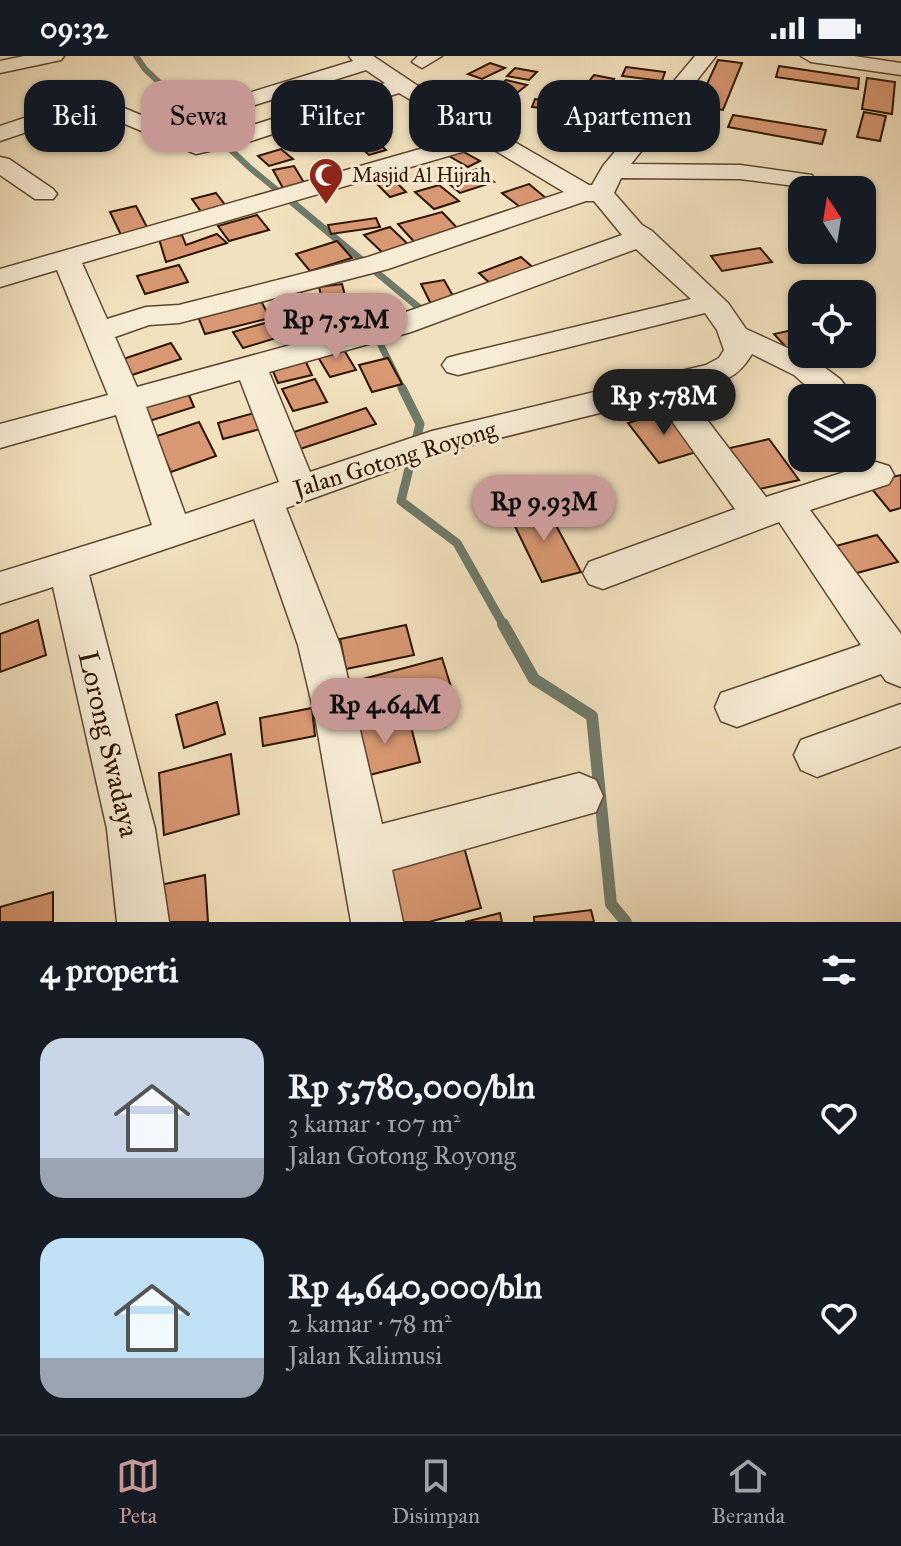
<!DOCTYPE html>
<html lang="id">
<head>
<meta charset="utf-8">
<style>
  body { margin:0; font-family:"IM FELL Great Primer",serif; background:#20242c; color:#f1f3f6; height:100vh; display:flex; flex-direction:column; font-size:30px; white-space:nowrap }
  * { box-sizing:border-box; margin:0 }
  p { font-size:26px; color:#9ea1a6 }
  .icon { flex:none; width:44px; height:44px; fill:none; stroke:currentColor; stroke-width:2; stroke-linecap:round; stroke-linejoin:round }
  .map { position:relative; height:866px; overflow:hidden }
  .details { display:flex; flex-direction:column; background:#171b24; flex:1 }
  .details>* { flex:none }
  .hud { position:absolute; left:24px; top:24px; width:854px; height:72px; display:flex; gap:16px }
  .needle { width:52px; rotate:348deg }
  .buttons { position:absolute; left:788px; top:120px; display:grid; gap:16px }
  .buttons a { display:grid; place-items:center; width:88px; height:88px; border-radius:16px; background:#171b24; box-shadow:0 2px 6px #0004; font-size:40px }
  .price { position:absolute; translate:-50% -68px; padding:0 18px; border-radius:28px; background:#c59692; color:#111; font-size:26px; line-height:52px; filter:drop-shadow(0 2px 4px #0008) }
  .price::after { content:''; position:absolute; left:50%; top:48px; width:24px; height:18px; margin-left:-12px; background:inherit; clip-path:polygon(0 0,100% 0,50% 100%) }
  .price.current { background:#222; color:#fff }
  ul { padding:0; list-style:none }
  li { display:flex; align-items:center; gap:24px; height:200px; padding:0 40px }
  li span { display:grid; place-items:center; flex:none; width:224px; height:160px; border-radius:24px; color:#555 }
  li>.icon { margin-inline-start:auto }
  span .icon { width:96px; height:96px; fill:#fffc; stroke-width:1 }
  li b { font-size:34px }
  h2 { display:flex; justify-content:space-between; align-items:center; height:96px; padding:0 40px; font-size:34px }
  .tag { padding:0 28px; border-radius:24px; background:#171b24; box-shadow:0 2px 6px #0004; font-size:28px; line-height:72px }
  .tag.current { background:#c59692; color:#111 }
  .status { display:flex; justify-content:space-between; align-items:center; height:56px; padding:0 40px; background:#171b24; direction:ltr }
  .status svg { height:22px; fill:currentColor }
  .dock { display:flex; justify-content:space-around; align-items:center; height:112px; border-top:2px solid #363941; background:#171b24; font-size:22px; color:#9ea1a6 }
  .dock a { display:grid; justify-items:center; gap:4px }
  .dock .current { color:#c59692 }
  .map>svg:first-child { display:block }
</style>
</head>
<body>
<div class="status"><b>09:32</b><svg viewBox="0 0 49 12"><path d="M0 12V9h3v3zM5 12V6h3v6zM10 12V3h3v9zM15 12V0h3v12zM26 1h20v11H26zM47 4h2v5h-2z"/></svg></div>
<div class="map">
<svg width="901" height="866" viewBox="0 0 901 866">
  <rect width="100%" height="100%" fill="#f2e1be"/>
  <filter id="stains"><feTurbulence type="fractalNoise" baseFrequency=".0025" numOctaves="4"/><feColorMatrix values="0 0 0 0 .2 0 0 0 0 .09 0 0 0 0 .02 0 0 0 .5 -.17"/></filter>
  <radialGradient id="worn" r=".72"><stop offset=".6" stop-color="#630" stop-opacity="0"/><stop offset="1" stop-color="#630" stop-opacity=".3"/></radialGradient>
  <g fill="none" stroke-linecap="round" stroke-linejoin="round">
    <path stroke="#6f7a6a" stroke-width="6" d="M136,0L145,13L249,111L294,148"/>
    <g stroke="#6f7a6a" stroke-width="7">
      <path d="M292,146L423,255L419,256"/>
      <path d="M375,277L403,334"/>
    </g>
    <path stroke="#6f7a6a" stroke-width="9" d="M402,332L420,368L401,445L457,487L504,570"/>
    <path stroke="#6f7a6a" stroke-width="12" d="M503,568L534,623L592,660L611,848L626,866"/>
  </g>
  <g fill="#d89873" stroke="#2d1400" stroke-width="2">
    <path d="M718,4L742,7L723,54L697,50Z"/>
    <path d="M490,7L505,12L482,23L468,18Z"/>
    <path d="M779,10L859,22L858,33L776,21Z"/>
    <path d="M626,11L665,16L662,25L622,20Z"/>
    <path d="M515,12L537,16L529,24L507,20Z"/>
    <path d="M594,19L614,23L605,34L585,30Z"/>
    <path d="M867,22L895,26L892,58L862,53Z"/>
    <path d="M506,24L527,29L513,40L492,35Z"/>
    <path d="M480,43L513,50L505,59L472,52Z"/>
    <path d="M535,43L565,47L562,55L532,51Z"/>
    <path d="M567,54L613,63L596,91L548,82Z"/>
    <path d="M864,56L886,60L880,85L857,81Z"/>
    <path d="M733,59L826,74L822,88L728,71Z"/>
    <path d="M452,67L469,78L454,83L438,73Z"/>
    <path d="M374,83L386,94L369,99L357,88Z"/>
    <path d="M281,93L293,103L269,110L258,100Z"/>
    <path d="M462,95L480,105L468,111L449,100Z"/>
    <path d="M294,110L306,130L284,134L273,114Z"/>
    <path d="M477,113L494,126L460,137L443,123Z"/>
    <path d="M392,122L406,136L390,141L376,127Z"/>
    <path d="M529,128L547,143L520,151L502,137Z"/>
    <path d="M439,129L459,145L434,153L415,136Z"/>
    <path d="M216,137L226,150L202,157L192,143Z"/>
    <path d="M136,150L149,175L122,181L110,156Z"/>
    <path d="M442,156L462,177L418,190L398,168Z"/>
    <path d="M257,159L269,174L229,185L218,170Z"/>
    <path d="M376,162L380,171L331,178L328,169Z"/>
    <path d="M390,171L411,191L386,200L364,179Z"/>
    <path d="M217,178L227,187L166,206L159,183L182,179L186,189Z"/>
    <path d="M337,185L352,202L310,215L296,198Z"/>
    <path d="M760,192L772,206L722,215L711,200Z"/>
    <path d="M521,201L537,215L494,231L479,217Z"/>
    <path d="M179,209L188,226L145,238L137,220Z"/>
    <path d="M444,224L456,245L432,250L421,228Z"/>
    <path d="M342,228L349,255L326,259L319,231Z"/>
    <path d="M301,236L312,258L288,263L278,241Z"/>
    <path d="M260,243L270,262L205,278L197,258Z"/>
    <path d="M276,264L286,279L243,292L233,276Z"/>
    <path d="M318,267L327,285L306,290L296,272Z"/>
    <path d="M802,272V298L794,300L774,278Z"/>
    <path d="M171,287L181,303L132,319L123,303Z"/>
    <path d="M341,289L356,314L330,321L315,296Z"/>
    <path d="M388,302L402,328L372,336L359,309Z"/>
    <path d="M305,304L312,319L278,327L272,313Z"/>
    <path d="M315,323L327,346L293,355L282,333Z"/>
    <path d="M185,330L194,351L143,367L135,344Z"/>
    <path d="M366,352L376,368L294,395L285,379Z"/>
    <path d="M669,355L700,395L659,407L628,367Z"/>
    <path d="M258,356L264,372L223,383L218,367Z"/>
    <path d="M199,366L216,400L171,416L154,381Z"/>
    <path d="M769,383L799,424L755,434L726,393Z"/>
    <path d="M901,419V452L890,455L867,427Z"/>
    <path d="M544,447L581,516L542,526L508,456Z"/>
    <path d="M877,479L898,506L853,518L832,491Z"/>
    <path d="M38,564L46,599L0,616V578Z"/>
    <path d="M406,569L414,599L346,613L340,583Z"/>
    <path d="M442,602L452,634L371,656L363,623Z"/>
    <path d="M217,646L225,678L184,692L176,659Z"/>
    <path d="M312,652L315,680L263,690L260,662Z"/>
    <path d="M408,659L420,706L362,721L352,673Z"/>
    <path d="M231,698L239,758L164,779L159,717Z"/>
    <path d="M462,784L481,852L429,866H394L382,805Z"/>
    <path d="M205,819L208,866H157L156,830Z"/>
    <path d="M53,836V866H0V851Z"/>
    <path d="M591,854L594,866H534V861Z"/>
    <path d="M500,857L502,866H465Z"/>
  </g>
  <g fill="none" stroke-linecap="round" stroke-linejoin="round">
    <g stroke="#5e4730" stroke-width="3">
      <g id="minor">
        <path d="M24,0H64L61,4L0,17V5Z"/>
        <path d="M349,0H373L421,32L589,129H592L603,110L695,0H716L631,108L740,109L812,119L815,124L812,129L803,131L740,123L621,122L614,137L642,169L652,175L728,247L746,273L816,305L840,323L855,342H820L794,319L752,298C735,327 716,327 685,335L766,441L876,406L889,410L894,419L889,428L810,454L901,578V631L886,625L881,618L737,671L721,665L715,651L721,637L861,589L779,466L603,533L589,528L583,517L589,506L735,453L656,343L439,397L286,452L340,589L382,768L579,717L596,724L603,740L596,756L392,814L403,866H351L315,661L298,589L254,463L89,519L155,773L169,866H117L107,773L53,531L0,548V516L152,469L116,359L0,392V368L108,339L57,214L0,231V213L469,79L399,37L245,87L196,98L92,54L0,85V70L93,39L198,83L231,76L385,27L366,14L214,62L203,55L206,50L353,5ZM486,89L564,136L368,201L179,249L146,251L107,263L82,207ZM586,145H594L622,179L389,262L137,331L115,281L149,269L179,267L388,213ZM636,193L691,243L458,299L447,302L442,309L447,316L458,319L705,257L717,274L724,294L719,302L706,309L432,375L310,416L269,316L411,276ZM240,324L279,426L185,458L146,351Z"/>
        <path d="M418,0H442L422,12L412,6Z"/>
        <path d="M801,0H854L901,7V19L811,6Z"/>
        <path d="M0,101L9,103L53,133L57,138L53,143H35L0,119Z"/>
        <path d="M901,648V690L817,721L801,714L794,699L801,684Z"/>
      </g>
    </g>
    <use href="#minor" fill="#f7ecd5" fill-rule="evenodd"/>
  </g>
  <defs>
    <g id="mosque-pin" transform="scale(1.8)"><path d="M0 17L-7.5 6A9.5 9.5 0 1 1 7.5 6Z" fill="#8f2418" stroke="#f7ecd5"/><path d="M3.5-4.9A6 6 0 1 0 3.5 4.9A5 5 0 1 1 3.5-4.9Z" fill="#fff"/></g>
  </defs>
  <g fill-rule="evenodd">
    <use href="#mosque-pin" x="326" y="119"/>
  </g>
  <g text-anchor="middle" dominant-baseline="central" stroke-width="6" stroke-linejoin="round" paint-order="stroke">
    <g font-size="20" fill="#2d1400" stroke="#f7ecd5" text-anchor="start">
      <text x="352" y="119">Masjid Al Hijrah</text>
    </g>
    <g font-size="24" fill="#2d1400" stroke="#f7ecd5">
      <text transform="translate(395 403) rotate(-17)">Jalan Gotong Royong</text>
    </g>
    <g font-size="28" fill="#2d1400" stroke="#f7ecd5">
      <text transform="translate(109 688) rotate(77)">Lorong Swadaya</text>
    </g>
  </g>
  <rect width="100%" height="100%" filter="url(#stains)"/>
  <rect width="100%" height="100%" fill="url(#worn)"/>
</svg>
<div class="buttons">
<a><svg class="needle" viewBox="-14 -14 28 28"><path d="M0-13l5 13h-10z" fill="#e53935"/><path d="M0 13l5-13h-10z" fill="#9ea1a6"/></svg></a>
<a><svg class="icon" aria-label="locate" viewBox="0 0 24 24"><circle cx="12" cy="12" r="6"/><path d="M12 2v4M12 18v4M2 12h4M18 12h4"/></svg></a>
<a><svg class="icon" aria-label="layers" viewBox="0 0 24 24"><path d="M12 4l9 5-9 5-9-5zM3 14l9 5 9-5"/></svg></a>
</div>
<b class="price" style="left:336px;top:305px">Rp 7.52M</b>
<b class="price current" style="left:664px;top:381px">Rp 5.78M</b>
<b class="price" style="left:544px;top:487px">Rp 9.93M</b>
<b class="price" style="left:385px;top:690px">Rp 4.64M</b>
<div class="hud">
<a class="tag">Beli</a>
<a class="tag current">Sewa</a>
<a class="tag">Filter</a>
<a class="tag">Baru</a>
<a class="tag">Apartemen</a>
</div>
</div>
<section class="details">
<h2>4 properti<svg class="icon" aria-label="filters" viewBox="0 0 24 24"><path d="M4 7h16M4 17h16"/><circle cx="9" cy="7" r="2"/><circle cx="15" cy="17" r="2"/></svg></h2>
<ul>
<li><span style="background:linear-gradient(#c9d6e8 75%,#9aa5b1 0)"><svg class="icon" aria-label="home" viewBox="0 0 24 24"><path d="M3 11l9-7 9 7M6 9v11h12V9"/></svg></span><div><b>Rp 5,780,000/bln</b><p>3 kamar · 107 m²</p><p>Jalan Gotong Royong</p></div><svg class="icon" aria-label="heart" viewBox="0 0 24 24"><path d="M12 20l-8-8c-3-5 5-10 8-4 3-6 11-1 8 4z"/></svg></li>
<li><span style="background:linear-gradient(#bfe0f5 75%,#9aa5b1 0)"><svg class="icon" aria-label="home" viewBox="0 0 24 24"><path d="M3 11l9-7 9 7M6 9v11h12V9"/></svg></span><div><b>Rp 4,640,000/bln</b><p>2 kamar · 78 m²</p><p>Jalan Kalimusi</p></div><svg class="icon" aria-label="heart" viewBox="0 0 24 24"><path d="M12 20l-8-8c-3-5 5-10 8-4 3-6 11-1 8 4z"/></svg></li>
</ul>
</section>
<nav class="dock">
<a class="current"><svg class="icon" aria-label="map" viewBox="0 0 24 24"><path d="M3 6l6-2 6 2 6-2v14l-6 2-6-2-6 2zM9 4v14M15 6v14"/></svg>Peta</a>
<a><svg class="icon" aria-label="saved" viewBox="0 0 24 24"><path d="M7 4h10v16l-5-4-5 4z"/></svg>Disimpan</a>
<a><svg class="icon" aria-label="home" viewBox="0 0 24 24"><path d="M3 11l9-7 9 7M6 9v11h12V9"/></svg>Beranda</a>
</nav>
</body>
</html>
